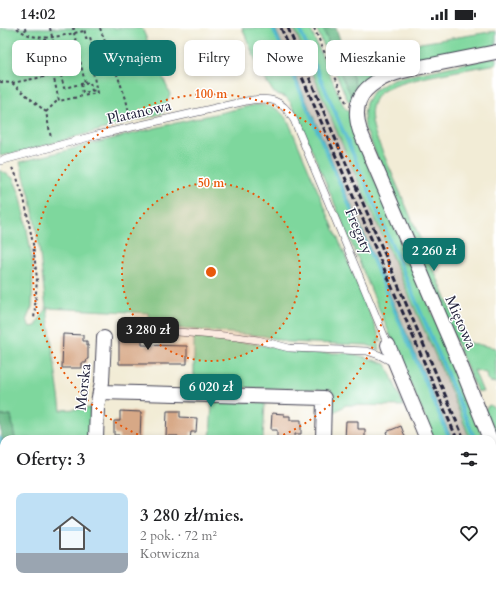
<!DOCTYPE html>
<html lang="pl">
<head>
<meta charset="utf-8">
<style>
  body { margin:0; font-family:Cardo,serif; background:#f6f6f6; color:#202124; height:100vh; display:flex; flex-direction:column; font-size:15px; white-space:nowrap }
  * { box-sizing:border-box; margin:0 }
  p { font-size:13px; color:#757577 }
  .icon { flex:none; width:22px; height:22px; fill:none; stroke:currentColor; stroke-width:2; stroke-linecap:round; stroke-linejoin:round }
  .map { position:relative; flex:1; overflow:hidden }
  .drawer { position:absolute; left:0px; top:407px; width:496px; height:156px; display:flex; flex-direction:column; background:#fff; border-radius:12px 12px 0 0; box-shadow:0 2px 6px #0003 }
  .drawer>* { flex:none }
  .hud { position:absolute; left:12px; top:12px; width:472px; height:36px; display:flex; gap:8px }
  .price { position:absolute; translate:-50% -34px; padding:0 9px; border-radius:8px; background:#0f766e; color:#fff; font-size:13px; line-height:26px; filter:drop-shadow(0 1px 2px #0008) }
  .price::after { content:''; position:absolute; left:50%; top:24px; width:12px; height:9px; margin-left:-6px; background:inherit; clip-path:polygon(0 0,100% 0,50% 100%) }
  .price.on { background:#222; color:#fff }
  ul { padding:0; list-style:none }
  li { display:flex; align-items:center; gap:12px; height:100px; padding:0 16px }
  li+li { border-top:1px solid #e0e0e0 }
  li span { display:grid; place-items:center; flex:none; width:112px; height:80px; border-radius:8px; color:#555 }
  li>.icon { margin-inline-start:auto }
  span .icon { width:48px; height:48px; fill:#fffc; stroke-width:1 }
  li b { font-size:17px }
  h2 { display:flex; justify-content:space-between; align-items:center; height:48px; padding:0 16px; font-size:17px }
  .tag { padding:0 14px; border-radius:8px; background:#fff; box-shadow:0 2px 6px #0003; font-size:14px; line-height:36px }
  .tag.on { background:#0f766e; color:#fff }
  .status { display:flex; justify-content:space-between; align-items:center; height:28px; padding:0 20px; background:#fff; direction:ltr }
  .status svg { height:11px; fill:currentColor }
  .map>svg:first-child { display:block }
</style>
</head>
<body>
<div class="status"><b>14:02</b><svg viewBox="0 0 49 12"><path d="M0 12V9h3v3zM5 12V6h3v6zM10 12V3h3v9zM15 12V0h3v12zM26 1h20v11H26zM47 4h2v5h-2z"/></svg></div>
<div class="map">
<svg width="496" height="563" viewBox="0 0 496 563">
  <rect width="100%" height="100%" fill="#fff"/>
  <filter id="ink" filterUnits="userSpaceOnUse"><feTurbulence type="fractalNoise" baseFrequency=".025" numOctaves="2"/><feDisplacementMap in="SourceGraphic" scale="8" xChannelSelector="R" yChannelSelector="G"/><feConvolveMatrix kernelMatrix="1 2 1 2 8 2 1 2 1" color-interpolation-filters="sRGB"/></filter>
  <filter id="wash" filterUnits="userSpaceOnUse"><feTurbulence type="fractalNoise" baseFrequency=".012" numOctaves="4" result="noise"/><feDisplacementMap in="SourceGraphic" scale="16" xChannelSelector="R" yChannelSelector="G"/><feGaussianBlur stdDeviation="0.9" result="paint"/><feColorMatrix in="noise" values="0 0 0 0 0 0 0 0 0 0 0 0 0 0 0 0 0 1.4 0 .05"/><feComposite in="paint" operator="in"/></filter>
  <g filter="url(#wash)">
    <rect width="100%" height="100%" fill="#f2ecd6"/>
    <g fill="#cbc3b8">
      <path d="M275,0H294L340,111L451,363L470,411H452L429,357Z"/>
      <path d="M492,474L496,485V554L492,537Z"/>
    </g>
    <g fill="#7ed79d" stroke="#507c6c">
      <path d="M0,0H142L170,66L163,85L24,123L0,128Z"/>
      <path d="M242,0H275L429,357L452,411H434L301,96L291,75L286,69L274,65L261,45Z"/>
      <path d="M294,0H310L344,79L351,86L352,96L355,107L437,296L484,411H470L451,363L340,111Z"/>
      <path d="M316,0H323L344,53L352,68L356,59L345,27L496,3V19L393,40L354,76L348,73Z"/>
      <path d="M496,29V36C473,41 390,52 378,67C367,81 372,96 377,111L465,314L496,320V355L490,354L487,351L486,345L474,342L483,364L477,363L365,100L364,87L366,75L372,64L393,51Z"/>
      <path d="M254,77C273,77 279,79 289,95L382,314L377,313L380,322L367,317L287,314L264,308L150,298L149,285L47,280L61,382L91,380V411H15L11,387L0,388V142L13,150L20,166L24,184L33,237L32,279L27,290L28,295L30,299L36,298L46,280L39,218L31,172L20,134L163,98Z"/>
      <path d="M194,308L256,316L306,325H349L365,329L386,336L404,378L346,377L331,386V362L194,358Z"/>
      <path d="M212,373L265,375L263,411H210Z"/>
      <path d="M489,377L492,378L496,381V414L484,382Z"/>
      <path d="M492,432L496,444V485L492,474Z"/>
      <path d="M492,537L496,554V563H489L488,562L479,563L481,559H492Z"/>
      <path d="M34,559H92L97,560V563H34Z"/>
    </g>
    <g fill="#66b884" stroke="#446d60">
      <path d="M323,0H336L356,59L352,69L344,53Z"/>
      <path d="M11,387L15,411H4V423L0,397V388Z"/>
      <path d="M0,434L4,456V559H27V563H0Z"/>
    </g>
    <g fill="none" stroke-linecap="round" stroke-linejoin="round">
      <g stroke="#51bacf" stroke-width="3.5">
        <path d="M273,0L450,411"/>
        <path d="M299,0L475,411"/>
        <path d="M0,410L4,433"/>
        <path d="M492,458L496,470"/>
        <path d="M492,545L496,562"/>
        <path d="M30,559V563"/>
      </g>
    </g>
    <g id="blocks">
      <g fill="#d7a886">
        <path d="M122,302H142V317L187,318V336H119V311H122Z"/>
        <path d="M63,306L83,307V313H87V317H88V331H87L86,335H82V340H62Z"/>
        <path d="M120,383L141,384L140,411H119V407H114V393H120Z"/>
        <path d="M167,383H180V389L197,390L196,404H191L190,411L178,410V408H166Z"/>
        <path d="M272,385L284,386V388H290V392H301V406H295V411L277,410V402H271Z"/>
        <path d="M346,393H358V401H365V411H345Z"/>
        <path d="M401,398L406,411H389L386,404Z"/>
      </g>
    </g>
  </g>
  <g filter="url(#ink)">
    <use href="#blocks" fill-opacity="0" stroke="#414052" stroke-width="1"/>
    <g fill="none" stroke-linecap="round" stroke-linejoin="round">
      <g stroke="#414052" stroke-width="8">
        <g id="service">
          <path d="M0,133L97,107L246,73C270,69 281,70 294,92L388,317"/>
          <path d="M154,302L237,309L258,312L289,320L367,323L379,327L394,335"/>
        </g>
      </g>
      <g stroke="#414052" stroke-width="16">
        <g id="minor">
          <path d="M388,317L427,411"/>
          <path d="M100,364L324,370L323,411"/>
          <path d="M96,411L97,379L102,354L104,310"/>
          <path d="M490,411L461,338L360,103C343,51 400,43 436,36C456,32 476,28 496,24"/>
          <path d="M492,417L496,428"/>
          <path d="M317,563V559"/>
          <path d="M472,563L474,559"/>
        </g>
      </g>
      <g stroke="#414052" stroke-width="2" stroke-dasharray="3 3" stroke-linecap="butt">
        <path d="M17,0C37,17 62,7 84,3"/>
        <path d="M25,0L26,6"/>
        <path d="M50,0L64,60L85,55L74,5"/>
        <path d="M73,0V1L78,0"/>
        <path d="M100,0L126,71L130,90"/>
        <path d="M314,0L346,74"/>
        <path d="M45,11L59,73L97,65L92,38L93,20L90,9L86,10L84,0"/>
        <path d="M92,33C98,31 102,27 107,24"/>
        <path d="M0,54L12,55L53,47"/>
        <path d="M12,55L46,84L51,110"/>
        <path d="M85,55L90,54L92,63"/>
        <path d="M81,56L83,65L96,62"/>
        <path d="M46,84L56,74L59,73"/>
        <path d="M12,140L16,147L24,170L33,216L37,251L34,292"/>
      </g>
      <use href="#service" stroke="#fff" stroke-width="7"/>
      <use href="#minor" stroke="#fff" stroke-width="14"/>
      <g stroke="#22223b" stroke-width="3" stroke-dasharray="6 3" stroke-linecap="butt">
        <path d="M281,0L457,411"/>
        <path d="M288,0L464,411"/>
        <path d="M492,490L496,504"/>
        <path d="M492,515L496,530"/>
      </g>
    </g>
  </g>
  <circle cx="211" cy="244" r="89" fill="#e8590c" fill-opacity=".12"/>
  <g fill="none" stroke="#e8590c" stroke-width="2" stroke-dasharray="2 4">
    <circle cx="211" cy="244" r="89"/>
    <path d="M149 411A178 178 0 1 1 273 411"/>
  </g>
  <g text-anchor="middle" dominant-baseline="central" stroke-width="3" stroke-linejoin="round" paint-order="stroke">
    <g font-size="15" fill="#22223b" stroke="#fff">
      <text transform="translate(139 84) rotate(-13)">Platanowa</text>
      <text transform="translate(359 203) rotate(67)">Fregaty</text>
      <text transform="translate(461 294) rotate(66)">Miętowa</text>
      <text transform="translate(83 359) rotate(-84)">Morska</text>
    </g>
  </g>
  <circle cx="211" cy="244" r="6" fill="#e8590c" stroke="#fff" stroke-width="2"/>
  <g font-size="12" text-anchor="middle" font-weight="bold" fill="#e8590c" stroke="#fff" stroke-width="3" stroke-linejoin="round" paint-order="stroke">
    <text x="211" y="70">100 m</text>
    <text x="211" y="159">50 m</text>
  </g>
</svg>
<b class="price" style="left:434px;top:244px">2 260 zł</b>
<b class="price on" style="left:148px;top:323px">3 280 zł</b>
<b class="price" style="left:211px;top:380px">6 020 zł</b>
<div class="hud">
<a class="tag">Kupno</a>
<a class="tag on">Wynajem</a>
<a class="tag">Filtry</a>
<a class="tag">Nowe</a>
<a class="tag">Mieszkanie</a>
</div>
<section class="drawer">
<h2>Oferty: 3<svg class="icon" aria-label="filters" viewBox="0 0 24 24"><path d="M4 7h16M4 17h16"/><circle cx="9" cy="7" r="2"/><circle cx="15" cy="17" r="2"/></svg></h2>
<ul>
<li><span style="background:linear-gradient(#bfe0f5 75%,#9aa5b1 0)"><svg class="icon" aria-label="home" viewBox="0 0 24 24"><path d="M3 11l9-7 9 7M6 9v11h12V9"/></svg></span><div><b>3 280 zł/mies.</b><p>2 pok. · 72 m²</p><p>Kotwiczna</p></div><svg class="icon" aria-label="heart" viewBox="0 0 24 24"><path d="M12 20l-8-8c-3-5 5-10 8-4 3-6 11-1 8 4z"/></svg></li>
</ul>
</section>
</div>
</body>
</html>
